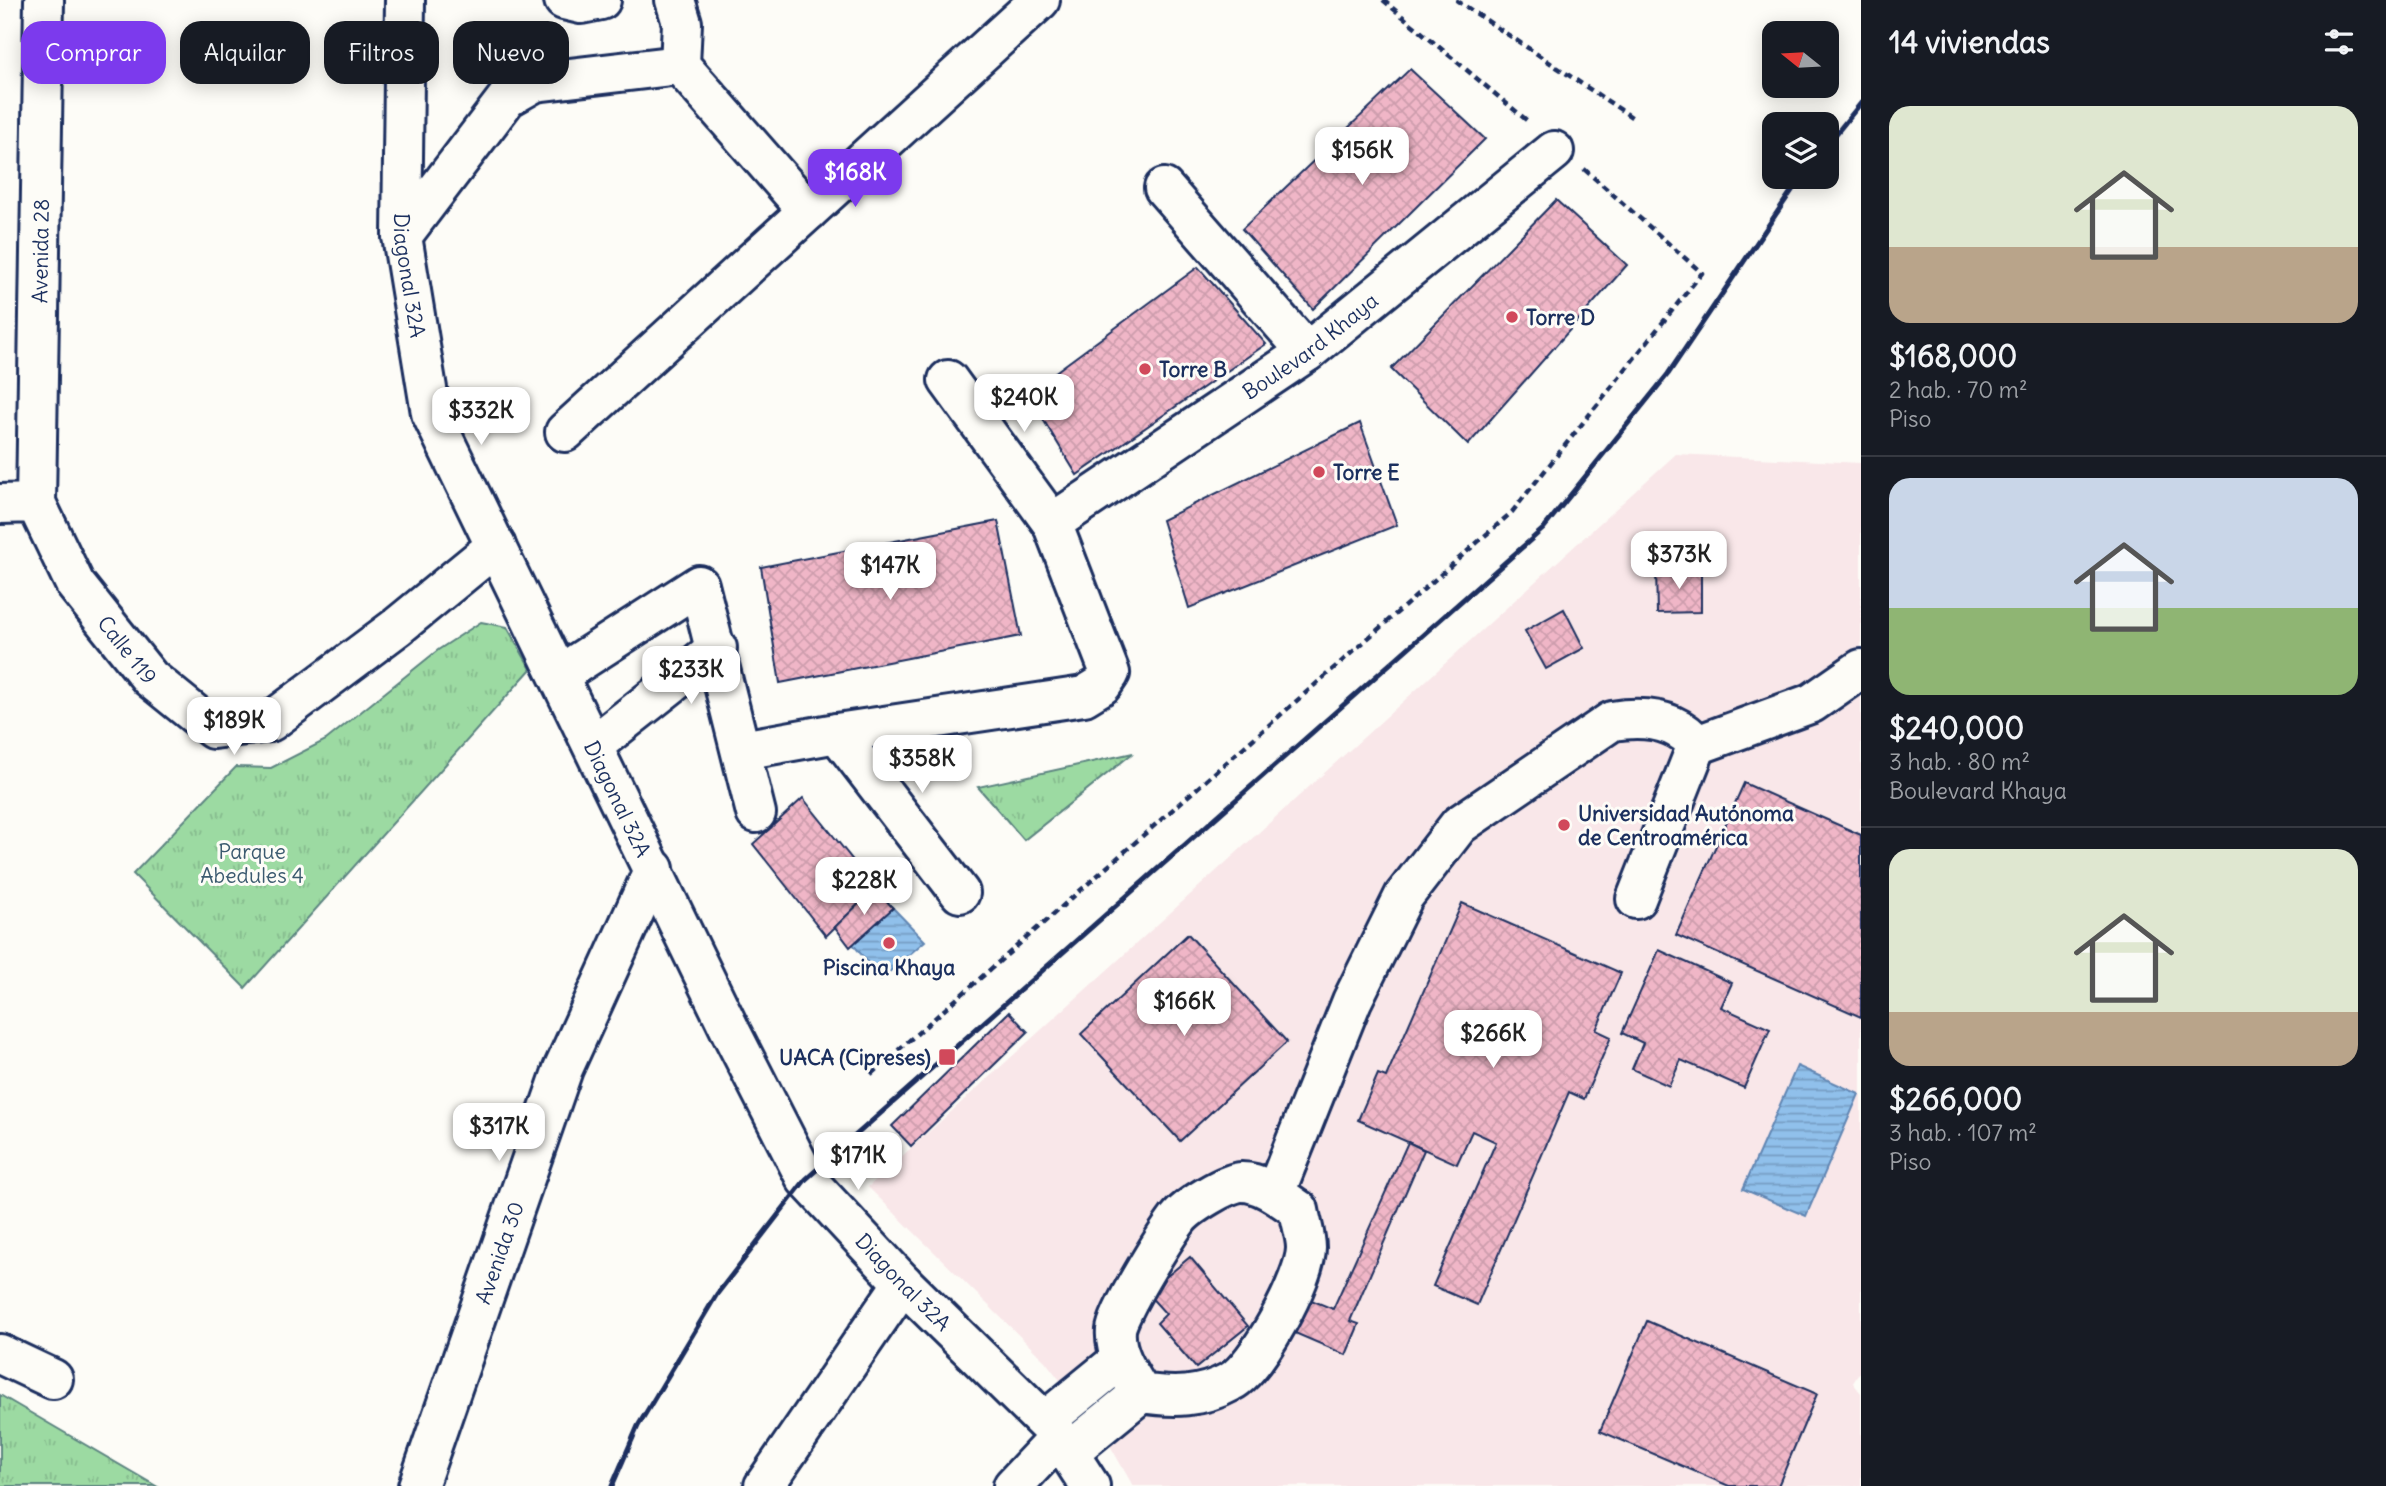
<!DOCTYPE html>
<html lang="es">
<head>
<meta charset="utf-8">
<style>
  body { margin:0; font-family:Delius,sans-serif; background:#242831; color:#f1f3f6; height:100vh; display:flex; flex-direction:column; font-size:26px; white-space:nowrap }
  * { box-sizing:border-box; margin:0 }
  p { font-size:23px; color:#9ea1a6 }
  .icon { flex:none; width:38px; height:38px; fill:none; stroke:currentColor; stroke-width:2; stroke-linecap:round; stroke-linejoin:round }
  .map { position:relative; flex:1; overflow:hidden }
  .side { display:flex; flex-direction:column; background:#171b24; width:525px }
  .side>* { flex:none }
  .banner { position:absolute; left:21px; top:21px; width:665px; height:63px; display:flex; gap:14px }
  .needle { width:46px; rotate:288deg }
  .controls { position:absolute; left:1762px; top:21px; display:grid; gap:14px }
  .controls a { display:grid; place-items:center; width:77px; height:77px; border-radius:14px; background:#171b24; box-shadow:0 4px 18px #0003; font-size:35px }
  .price { position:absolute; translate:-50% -60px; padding:0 16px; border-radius:14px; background:#fff; color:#222; font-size:23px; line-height:46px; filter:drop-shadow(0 2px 4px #0008) }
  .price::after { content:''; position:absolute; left:50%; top:42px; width:21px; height:16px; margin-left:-10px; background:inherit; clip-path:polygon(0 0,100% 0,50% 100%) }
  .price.current { background:#7c3aed; color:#fff }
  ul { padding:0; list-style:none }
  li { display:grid; align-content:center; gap:14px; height:371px; padding:0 28px }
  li+li { border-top:2px solid #363941 }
  li span { display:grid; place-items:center; height:217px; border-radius:21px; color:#555 }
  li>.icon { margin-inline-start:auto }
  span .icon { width:126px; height:126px; fill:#fffc; stroke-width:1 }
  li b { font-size:30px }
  h2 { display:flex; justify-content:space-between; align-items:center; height:84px; padding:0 28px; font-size:30px }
  .pill { padding:0 24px; border-radius:21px; background:#171b24; box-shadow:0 4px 18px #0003; font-size:24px; line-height:63px }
  .pill.current { background:#7c3aed; color:#fff }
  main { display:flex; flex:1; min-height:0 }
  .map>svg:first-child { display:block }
</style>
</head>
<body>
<main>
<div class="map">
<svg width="1861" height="1486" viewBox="0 0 1861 1486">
  <defs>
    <pattern id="grass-tufts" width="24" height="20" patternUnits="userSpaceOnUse" patternTransform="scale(1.75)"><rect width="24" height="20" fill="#9cdaa2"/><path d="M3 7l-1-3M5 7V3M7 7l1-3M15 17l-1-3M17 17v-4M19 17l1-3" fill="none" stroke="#86bb8e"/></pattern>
    <pattern id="water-rules" width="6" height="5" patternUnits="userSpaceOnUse" patternTransform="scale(1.75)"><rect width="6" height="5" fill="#90c0eb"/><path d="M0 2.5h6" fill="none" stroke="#759cc2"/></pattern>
    <pattern id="building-cross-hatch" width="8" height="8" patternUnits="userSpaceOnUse" patternTransform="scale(1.75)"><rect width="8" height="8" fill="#f0b6c7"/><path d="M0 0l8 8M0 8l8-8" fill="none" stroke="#cd9dad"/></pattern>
  </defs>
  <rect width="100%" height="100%" fill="#fdfcf7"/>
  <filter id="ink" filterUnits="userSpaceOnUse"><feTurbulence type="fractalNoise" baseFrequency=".0143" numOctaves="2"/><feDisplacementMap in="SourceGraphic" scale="14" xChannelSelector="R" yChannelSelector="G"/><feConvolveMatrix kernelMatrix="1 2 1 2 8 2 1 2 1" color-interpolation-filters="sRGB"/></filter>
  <g filter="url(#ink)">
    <path fill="#f9e7e9" d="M1676,454L1861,463V1370L1853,1383L1861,1393V1486H1133L1108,1442L1045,1361L868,1187Z"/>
    <g fill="url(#grass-tufts)" stroke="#5c8480" stroke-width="2">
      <path d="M481,622L507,627L531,669L245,988L133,874L236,767L271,768L326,740L438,650Z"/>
      <path d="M1133,753L1024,840L978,787Z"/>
      <path d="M0,1395L156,1486H0Z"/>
    </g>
    <g fill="url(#water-rules)" stroke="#6186b3" stroke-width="2">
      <path d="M893,908L925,941L881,979L853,944Z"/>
      <path d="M1797,1066L1859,1094L1806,1216L1743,1189Z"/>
    </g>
    <g fill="url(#building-cross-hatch)" stroke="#1b2f5e" stroke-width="2">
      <path d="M1410,69L1485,139L1313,309L1242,229Z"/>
      <path d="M1556,200L1627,265L1468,445L1391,369Z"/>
      <path d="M1198,267L1266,344L1077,475L1027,393Z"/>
      <path d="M1360,423L1397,525L1189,608L1162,520Z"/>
      <path d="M998,521L1021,636L780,683L761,567Z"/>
      <path d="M1656,569H1701V612L1657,613Z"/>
      <path d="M1564,609L1584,648L1546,669L1525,631Z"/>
      <path d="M1744,783L1861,835V1017L1676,935Z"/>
      <path d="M803,798L875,888L826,936L753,844Z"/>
      <path d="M875,888L893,908L850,947L835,927Z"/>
      <path d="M1462,903L1621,973L1596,1030L1611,1037L1584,1099L1569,1092L1477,1305L1433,1286L1496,1142L1472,1131L1457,1164L1358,1120L1378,1074L1386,1077Z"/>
      <path d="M1188,934L1287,1042L1180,1141L1081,1034Z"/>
      <path d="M1659,950L1732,983L1721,1007L1770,1029L1744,1088L1681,1060L1669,1086L1632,1069L1643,1043L1622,1033Z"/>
      <path d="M1009,1012L1028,1032L911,1146L892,1126Z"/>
      <path d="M1408,1142L1424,1150L1350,1321L1359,1324L1346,1355L1288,1330L1304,1297L1333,1309Z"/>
      <path d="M1190,1257L1248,1326L1196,1368L1157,1323L1166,1314L1147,1293Z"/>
      <path d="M1647,1321L1817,1394L1778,1486H1729L1600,1431Z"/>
    </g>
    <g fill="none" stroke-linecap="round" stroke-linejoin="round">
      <g stroke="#1b2f5e" stroke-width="44">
        <g id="minor">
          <path id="s1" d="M405,0L402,236L431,413L732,1034L806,1179L903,1283L1055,1432L1090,1486"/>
          <path d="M564,0L581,4L601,0"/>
          <path d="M675,0L682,23L680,65L808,211L1040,0"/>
          <path d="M1164,188L1307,352"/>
          <path d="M402,236L507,98L535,82L680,65"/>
          <path d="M565,432L808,211"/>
          <path id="s2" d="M36,503L44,0"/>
          <path id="s3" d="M0,504L36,503L75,584L150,678L213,729L270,722L397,627L496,546"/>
          <path id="s4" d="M1052,523L1307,352L1554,151"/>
          <path d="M559,675L699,585L756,813"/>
          <path d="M837,733L960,893"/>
          <path d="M594,745L717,648"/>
          <path d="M1697,745L1812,703L1861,669"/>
          <path d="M742,750L837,733L1084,696L1102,685L1110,673L1052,523L948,380"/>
          <path d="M1275,1193L1352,1001L1404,896L1459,825L1612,721C1643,716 1676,718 1697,745L1636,899"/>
          <path d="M0,1354L53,1379"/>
          <path d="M1045,1421L1121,1359"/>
          <path d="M1070,1451L1141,1393C1173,1398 1201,1398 1230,1382C1257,1369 1306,1277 1306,1248C1306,1236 1301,1222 1299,1210C1283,1199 1262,1182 1242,1182C1227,1182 1187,1207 1178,1219C1166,1235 1117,1313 1116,1330C1114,1353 1129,1374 1141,1393"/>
          <path id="s5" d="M418,1486L563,1069L654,869"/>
          <path d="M764,1486L903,1283"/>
          <path d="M1013,1486L1059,1437"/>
        </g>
      </g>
      <g stroke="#1b2f5e" stroke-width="4.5" stroke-dasharray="7 5" stroke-linecap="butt">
        <path d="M1383,0L1530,123"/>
        <path d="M1456,0L1633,118"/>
        <path d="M871,1074L1512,512L1702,273L1584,169"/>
      </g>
      <use href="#minor" stroke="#fdfcf7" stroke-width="38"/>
      <g stroke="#1b2f5e" stroke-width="5">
        <path d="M1827,145L1861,103"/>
        <path d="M612,1486L638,1426L717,1294L806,1179L1543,529L1668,374L1801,177"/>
      </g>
    </g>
  </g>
  <g fill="#d1495b" stroke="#fdfcf7" stroke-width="2.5">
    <circle cx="1512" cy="317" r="7"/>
    <circle cx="1145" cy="369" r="7"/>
    <circle cx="1319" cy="472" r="7"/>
    <circle cx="1564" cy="825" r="7"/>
    <circle cx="889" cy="943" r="7"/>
    <rect x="938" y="1048" width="18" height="18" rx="3.5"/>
  </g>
  <g text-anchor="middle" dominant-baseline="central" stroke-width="6" stroke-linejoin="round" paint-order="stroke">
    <g font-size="21" fill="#1b2f5e" stroke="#fdfcf7">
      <text stroke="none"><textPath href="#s2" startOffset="252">Avenida 28</textPath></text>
      <text stroke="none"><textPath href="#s1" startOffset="276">Diagonal 32A</textPath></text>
      <text stroke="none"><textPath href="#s4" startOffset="313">Boulevard Khaya</textPath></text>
      <text stroke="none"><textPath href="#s3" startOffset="210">Calle 119</textPath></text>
      <text stroke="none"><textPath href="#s1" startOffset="844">Diagonal 32A</textPath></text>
      <text stroke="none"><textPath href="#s5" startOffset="247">Avenida 30</textPath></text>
      <text stroke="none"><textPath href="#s1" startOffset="1410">Diagonal 32A</textPath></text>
    </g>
    <g font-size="21" font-weight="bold" fill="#1b2f5e" stroke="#fdfcf7" text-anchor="start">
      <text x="1526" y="317">Torre D</text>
      <text x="1159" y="369">Torre B</text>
      <text x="1333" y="472">Torre E</text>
      <text x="1578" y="813">Universidad Autónoma<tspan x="1578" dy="24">de Centroamérica</tspan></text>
      <text x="889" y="967" text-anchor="middle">Piscina Khaya</text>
      <text x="931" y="1057" text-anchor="end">UACA (Cipreses)</text>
    </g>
    <g font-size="21" fill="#3b5a6f" stroke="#fdfcf7">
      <text x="252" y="851">Parque<tspan x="252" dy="24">Abedules 4</tspan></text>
    </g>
  </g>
</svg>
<div class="controls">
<a><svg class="needle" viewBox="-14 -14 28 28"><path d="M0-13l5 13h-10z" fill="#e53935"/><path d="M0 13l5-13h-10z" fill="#9ea1a6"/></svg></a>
<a><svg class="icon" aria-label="layers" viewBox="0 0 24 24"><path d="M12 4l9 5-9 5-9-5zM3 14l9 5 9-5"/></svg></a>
</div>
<b class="price" style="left:1362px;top:187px">$156K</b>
<b class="price current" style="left:855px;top:209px">$168K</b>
<b class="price" style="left:1024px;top:434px">$240K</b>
<b class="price" style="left:481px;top:447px">$332K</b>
<b class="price" style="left:1679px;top:591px">$373K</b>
<b class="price" style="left:890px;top:602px">$147K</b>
<b class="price" style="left:691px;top:706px">$233K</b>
<b class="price" style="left:234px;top:757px">$189K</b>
<b class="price" style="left:922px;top:795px">$358K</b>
<b class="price" style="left:864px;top:917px">$228K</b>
<b class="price" style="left:1184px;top:1038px">$166K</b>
<b class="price" style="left:1493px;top:1070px">$266K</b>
<b class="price" style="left:499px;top:1163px">$317K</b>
<b class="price" style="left:858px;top:1192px">$171K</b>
<div class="banner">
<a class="pill current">Comprar</a>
<a class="pill">Alquilar</a>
<a class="pill">Filtros</a>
<a class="pill">Nuevo</a>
</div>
</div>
<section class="side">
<h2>14 viviendas<svg class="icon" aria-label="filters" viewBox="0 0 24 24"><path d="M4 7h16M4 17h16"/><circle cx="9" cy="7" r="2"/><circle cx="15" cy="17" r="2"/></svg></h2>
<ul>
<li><span style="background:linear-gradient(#dfe7d0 65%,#b9a48a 0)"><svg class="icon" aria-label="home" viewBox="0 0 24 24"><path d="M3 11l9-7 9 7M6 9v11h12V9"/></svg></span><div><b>$168,000</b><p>2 hab. · 70 m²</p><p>Piso</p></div></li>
<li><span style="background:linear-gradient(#c9d6e8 60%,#8fb573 0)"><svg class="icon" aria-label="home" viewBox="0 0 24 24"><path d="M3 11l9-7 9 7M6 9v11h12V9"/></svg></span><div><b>$240,000</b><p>3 hab. · 80 m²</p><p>Boulevard Khaya</p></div></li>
<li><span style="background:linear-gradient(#dfe7d0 75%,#b9a48a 0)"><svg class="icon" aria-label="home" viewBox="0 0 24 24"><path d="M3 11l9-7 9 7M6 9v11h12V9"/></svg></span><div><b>$266,000</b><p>3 hab. · 107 m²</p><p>Piso</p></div></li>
</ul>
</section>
</main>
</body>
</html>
